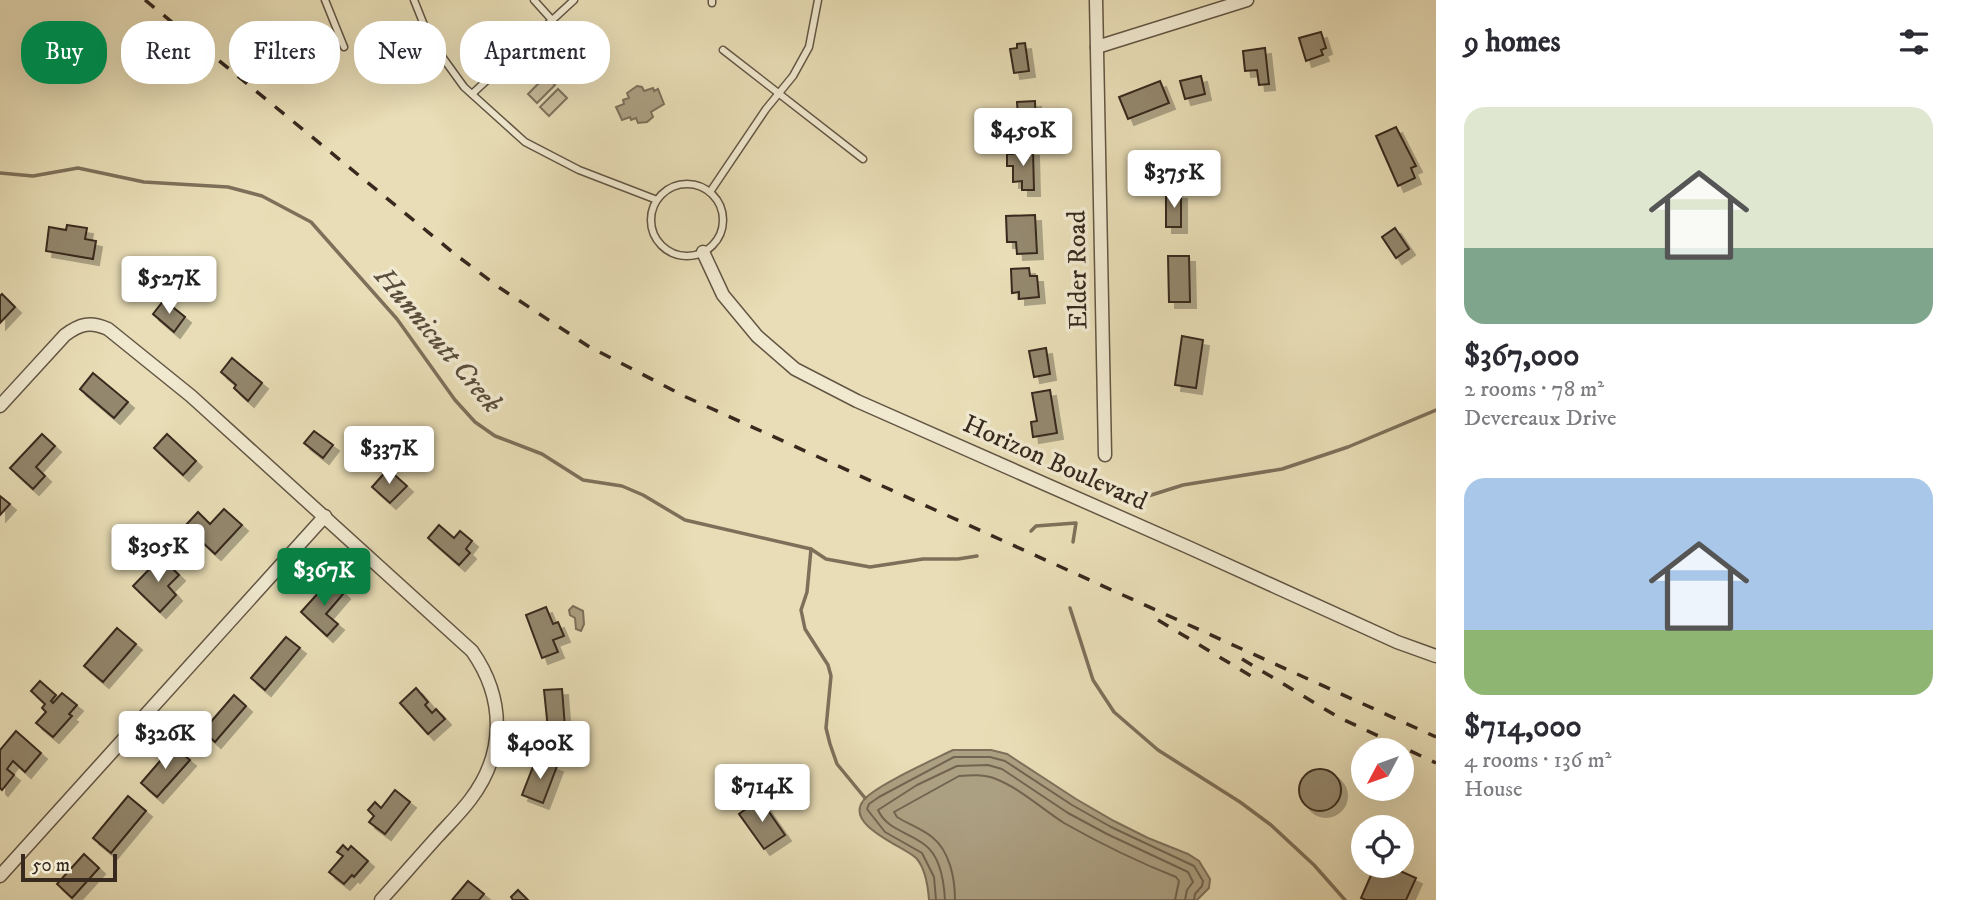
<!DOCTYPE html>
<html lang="en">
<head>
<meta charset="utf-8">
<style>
  body { margin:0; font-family:"IM FELL DW Pica",serif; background:#f2f2f3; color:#2b2b33; height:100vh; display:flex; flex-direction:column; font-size:26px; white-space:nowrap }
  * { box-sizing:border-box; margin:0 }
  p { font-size:23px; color:#7c7c81 }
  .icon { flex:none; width:38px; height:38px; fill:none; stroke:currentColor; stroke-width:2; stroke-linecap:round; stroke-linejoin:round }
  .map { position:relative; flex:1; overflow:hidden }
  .sheet { display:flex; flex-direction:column; background:#fff; width:525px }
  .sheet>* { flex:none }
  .top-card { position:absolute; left:21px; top:21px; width:665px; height:63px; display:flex; gap:14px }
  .needle { width:46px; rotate:229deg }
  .buttons { position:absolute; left:1351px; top:738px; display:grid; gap:14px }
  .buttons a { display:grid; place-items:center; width:63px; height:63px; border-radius:50%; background:#fff; box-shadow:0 7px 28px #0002; font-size:35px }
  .scale { position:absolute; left:21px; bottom:18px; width:96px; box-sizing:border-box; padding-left:7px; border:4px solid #37291e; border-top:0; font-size:19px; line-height:24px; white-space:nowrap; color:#37291e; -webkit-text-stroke:5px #f0e9d0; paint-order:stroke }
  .price { position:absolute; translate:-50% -60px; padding:0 16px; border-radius:7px; background:#fff; color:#222; font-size:23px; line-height:46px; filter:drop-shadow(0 2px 4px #0008) }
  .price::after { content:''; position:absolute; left:50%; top:42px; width:21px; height:16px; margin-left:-10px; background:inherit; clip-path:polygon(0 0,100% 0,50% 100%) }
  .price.active { background:#0b8043; color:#fff }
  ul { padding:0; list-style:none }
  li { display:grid; align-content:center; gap:14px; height:371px; padding:0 28px }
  li span { display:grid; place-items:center; height:217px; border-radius:21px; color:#555 }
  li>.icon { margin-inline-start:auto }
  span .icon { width:126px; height:126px; fill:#fffc; stroke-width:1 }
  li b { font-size:30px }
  h2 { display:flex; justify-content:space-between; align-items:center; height:84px; padding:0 28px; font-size:30px }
  .chip { padding:0 24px; border-radius:28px; background:#fff; box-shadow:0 7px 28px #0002; font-size:24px; line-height:63px }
  .chip.active { background:#0b8043; color:#fff }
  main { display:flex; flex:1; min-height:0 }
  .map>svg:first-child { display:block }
</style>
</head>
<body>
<main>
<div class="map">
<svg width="1436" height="900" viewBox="0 0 1436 900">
  <defs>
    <filter id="shadow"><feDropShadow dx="6" dy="6" stdDeviation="0" flood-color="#0004"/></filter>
  </defs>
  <rect width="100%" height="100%" fill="#e8ddb6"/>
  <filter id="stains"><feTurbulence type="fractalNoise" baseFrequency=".00286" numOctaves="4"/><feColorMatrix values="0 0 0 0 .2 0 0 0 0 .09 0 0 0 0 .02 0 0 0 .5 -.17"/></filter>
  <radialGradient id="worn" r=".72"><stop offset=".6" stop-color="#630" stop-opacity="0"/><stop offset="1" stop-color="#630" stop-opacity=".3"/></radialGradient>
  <g fill="#cabe9c" stroke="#80745d" stroke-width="2">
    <path d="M546,76L555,85L537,103L528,94Z"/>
    <path d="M558,89L567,98L549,116L540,107Z"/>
  </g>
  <g fill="#aca082" stroke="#7d705a" stroke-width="2">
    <path d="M637,86L642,87L644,91L653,88L654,91L658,89L664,104L651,112L653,117L647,122L638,123L636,118L631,120L630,117L622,120L616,107L624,104L623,100L629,98L627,93Z"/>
    <path d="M573,606L583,611L584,624L581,631L576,629L575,618L570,615L569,610Z"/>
    <path d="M953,750H991L1007,754L1076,799L1114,821L1148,838L1188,854L1199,861L1210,879L1209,888L1197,900H929C928,886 926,870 917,859C908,848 844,826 863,801C872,787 935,759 953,750Z"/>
  </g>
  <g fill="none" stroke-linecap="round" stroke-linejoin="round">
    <g stroke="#726450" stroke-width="2">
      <path d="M936,900L934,877L922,853L885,832L867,809L869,804L879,797L954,757H990L1005,761L1072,805L1111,827L1194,866L1203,881L1202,886L1195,894L1194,900"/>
      <path d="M945,900C944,882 940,856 925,845C909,832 887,830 878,810L917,785L957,766L988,765L1002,769L1068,813L1107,834L1188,872L1193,882L1187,890L1185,900"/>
      <path d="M955,900C955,879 950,851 932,837C922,829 908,824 897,817L894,812L959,776C971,775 985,774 996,779C1021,789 1042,809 1064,823C1101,844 1138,862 1176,877L1179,881L1175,900"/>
    </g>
    <g stroke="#7d705a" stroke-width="3.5">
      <path d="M0,173L33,176L78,168L144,182L228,187L262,196L311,222L397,319L455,400L475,422L495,436L542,454L583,480L622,486L643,495L685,520L811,549L826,559L870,567L923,559H958L977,556"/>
      <path d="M1145,497L1183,485L1282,469L1348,447L1436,410"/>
      <path d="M1031,531L1036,526L1076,523L1073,542"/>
      <path d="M811,549L807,592L801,610L805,629L828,665L831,676L826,728L830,744L837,764L865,798"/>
      <path d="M1070,608L1093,680L1114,712L1158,750L1240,802L1271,825L1314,865L1345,900"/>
    </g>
  </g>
  <g fill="#93876d" stroke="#37291e" stroke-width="2" filter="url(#shadow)">
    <path d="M1321,32L1326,48L1321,50L1323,55L1306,61L1299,38Z"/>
    <path d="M1025,43L1029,71L1014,73L1010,49L1017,48V44Z"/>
    <path d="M1265,48L1269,84L1259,85L1257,70L1245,71L1243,51Z"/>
    <path d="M1201,76L1205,94L1185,99L1180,81Z"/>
    <path d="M1160,81L1169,103L1128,119L1119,97Z"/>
    <path d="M1035,101L1036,134L1019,135L1017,102Z"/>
    <path d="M1396,127L1416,166L1411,168L1415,178L1398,186L1376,136Z"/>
    <path d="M1013,150H1033L1034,190H1022V181L1013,182V166H1007V154H1013Z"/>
    <rect x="1166" y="193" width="15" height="34"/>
    <path d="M1035,215L1037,253L1017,254L1016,242H1007L1006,216Z"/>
    <path d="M67,225L87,228L85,239L96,241L93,259L46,251L49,227L66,230Z"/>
    <path d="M1395,228L1409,249L1396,258L1382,237Z"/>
    <path d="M1168,256H1189L1190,302H1169Z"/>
    <path d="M1029,268L1030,276H1037L1039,297L1019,299V292L1012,293L1011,269Z"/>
    <path d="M2,294L15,307L0,323V296Z"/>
    <path d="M164,300L185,317L174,332L153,314Z"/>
    <path d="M1182,336L1203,340L1196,388L1175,385Z"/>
    <path d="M1046,348L1050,374L1034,377L1029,351Z"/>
    <path d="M232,358L262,383L248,401L234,388L236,385L221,372Z"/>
    <path d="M93,373L128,402L114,418L80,389Z"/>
    <path d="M1050,390L1057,433L1033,437L1031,422L1037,421L1032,393Z"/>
    <path d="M314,431L333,445L323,458L304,443Z"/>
    <path d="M42,434L55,446L36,467L45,476L33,489L10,468Z"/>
    <path d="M167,434L196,461L183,475L154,448Z"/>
    <path d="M388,469L407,486L390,503L372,487Z"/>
    <path d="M0,496L10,504L0,515Z"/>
    <path d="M224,509L242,525L215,554L185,526L198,512L210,524Z"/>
    <path d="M439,525L454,538L460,531L472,541L466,549L470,553L459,565L428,538Z"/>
    <path d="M161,557L179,575L168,586L176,595L160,612L133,586Z"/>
    <path d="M330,580L344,593L326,614L338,624L327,636L301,612Z"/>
    <path d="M546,607L553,624L558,622L564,636L553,640L558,652L542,658L526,615Z"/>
    <path d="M117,628L136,644L103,682L84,666Z"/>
    <path d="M286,637L300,648L265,690L251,678Z"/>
    <path d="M40,681L56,695L51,701L53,703L62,693L77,705L69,714L72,716L53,737L36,723L46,712L42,708L45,704L31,691Z"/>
    <path d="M416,688L428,702L425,705L432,713L436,709L445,719L428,734L400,703Z"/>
    <path d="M562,689L565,727L548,729L544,690Z"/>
    <path d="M234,695L246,706L215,742L203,731Z"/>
    <path d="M16,731L41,753L25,772L13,761L7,769L14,775L2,790L0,788V750Z"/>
    <path d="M173,746L190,760L157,797L141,783Z"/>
    <path d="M536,759L557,766L543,803L522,795Z"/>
    <circle cx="1320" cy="790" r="21"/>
    <path d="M395,790L410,802L385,834L369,822L374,816L368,810L375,802L381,808Z"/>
    <path d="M128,796L146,811L111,853L93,838Z"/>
    <path d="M760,799L785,835L764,849L739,814Z"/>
    <path d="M343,845L348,850L351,846L368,861L354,877L352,875L344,884L329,872L343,856L337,852Z"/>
    <path d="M84,854L99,868L72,898L57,884Z"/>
    <path d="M1375,866H1389L1416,878L1406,900H1366L1361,898Z"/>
    <path d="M468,881L484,894L479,900H452Z"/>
    <path d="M518,890L528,900H513L511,897Z"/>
  </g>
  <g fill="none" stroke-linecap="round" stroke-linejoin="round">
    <g stroke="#635644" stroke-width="9">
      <g id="service">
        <path d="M325,0L344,47"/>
        <path d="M414,0L430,40L464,87L525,142L579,170L657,200"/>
        <path d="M534,0L552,20"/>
        <path d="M712,0V3"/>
        <path d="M723,50L863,159"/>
        <path d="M472,94L574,0"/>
        <circle cx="687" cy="220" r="36"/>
        <path d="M710,192L766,109L793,76L809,47L818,0"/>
      </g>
    </g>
    <g stroke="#635644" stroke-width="15">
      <g id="minor">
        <path d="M1096,0L1105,455"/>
        <path d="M1097,47L1247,0"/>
        <path d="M703,252L723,295L757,336L795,369L857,401L1190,548L1397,642L1436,656"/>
        <path d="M0,406L65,335C80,324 90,321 108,329L191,396L472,651C505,698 506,753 470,800C461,812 449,824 438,836C419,857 400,879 381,900"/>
        <path d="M0,876L325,516"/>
      </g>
    </g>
    <use href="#service" stroke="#f0e9d0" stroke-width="6"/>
    <use href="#minor" stroke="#f0e9d0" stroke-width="12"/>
    <g stroke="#37291e" stroke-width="3.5" stroke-dasharray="12 12" stroke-linecap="butt">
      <path d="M145,0L456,255L500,288L588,346L686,397L1436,737"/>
      <path d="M1158,620L1251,676"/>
      <path d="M1242,659L1338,717L1436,763"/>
    </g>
  </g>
  <g text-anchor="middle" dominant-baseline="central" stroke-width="7" stroke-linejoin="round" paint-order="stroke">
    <g font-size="26" fill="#37291e" stroke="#f0e9d0">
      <text transform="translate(1078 270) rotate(-91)">Elder Road</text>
      <text transform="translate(1055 463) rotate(24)">Horizon Boulevard</text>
    </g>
    <g font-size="28" font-style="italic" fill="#5a4d3c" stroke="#f0e9d0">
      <text transform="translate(438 340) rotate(50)">Hunnicutt Creek</text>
    </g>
  </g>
  <rect width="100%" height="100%" filter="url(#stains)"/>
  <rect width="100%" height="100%" fill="url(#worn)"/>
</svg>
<div class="buttons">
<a><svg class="needle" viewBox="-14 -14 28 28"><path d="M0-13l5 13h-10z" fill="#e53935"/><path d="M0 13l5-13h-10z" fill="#7c7c81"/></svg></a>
<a><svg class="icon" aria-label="locate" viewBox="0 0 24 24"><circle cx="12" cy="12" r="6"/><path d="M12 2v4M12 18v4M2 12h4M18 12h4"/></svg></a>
</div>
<div class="scale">50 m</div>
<b class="price" style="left:1023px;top:168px">$450K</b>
<b class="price" style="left:1174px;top:210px">$375K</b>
<b class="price" style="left:169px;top:316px">$527K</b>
<b class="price" style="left:389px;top:486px">$337K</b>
<b class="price" style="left:158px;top:584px">$305K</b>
<b class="price active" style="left:324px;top:608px">$367K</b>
<b class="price" style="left:165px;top:771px">$326K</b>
<b class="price" style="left:540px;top:781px">$400K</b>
<b class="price" style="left:762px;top:824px">$714K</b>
<div class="top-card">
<a class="chip active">Buy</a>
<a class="chip">Rent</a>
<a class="chip">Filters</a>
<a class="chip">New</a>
<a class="chip">Apartment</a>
</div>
</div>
<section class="sheet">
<h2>9 homes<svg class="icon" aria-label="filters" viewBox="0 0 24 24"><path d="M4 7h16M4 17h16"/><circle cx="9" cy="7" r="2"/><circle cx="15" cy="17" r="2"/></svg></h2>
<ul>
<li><span style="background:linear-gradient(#dfe7d0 65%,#7fa58c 0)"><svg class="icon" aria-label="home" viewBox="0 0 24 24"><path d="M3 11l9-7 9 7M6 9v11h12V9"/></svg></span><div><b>$367,000</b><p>2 rooms · 78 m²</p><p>Devereaux Drive</p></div></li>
<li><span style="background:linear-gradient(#a9c7e8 70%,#8fb573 0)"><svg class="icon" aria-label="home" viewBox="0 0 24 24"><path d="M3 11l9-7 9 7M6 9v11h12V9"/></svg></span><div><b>$714,000</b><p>4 rooms · 136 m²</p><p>House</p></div></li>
</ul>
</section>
</main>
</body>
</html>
